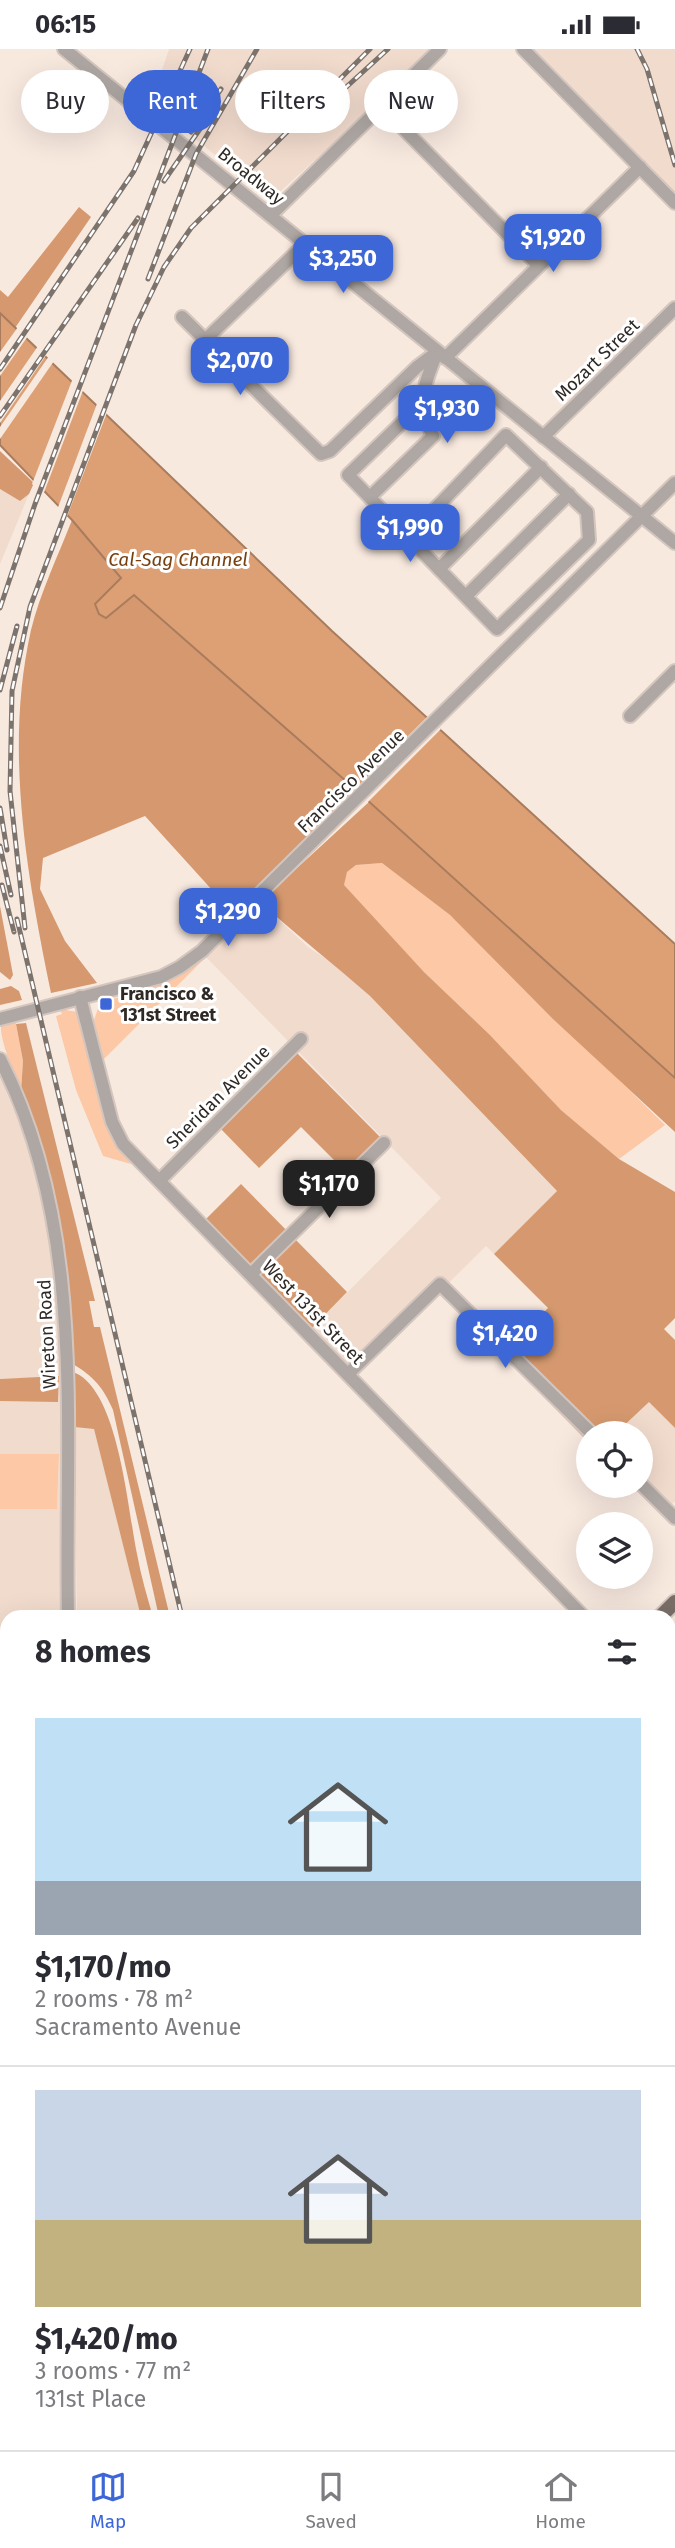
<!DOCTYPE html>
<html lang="en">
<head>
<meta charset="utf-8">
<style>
  body { margin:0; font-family:"Fira Sans",sans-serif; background:#f2f2f3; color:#2b2b33; height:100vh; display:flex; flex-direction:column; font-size:26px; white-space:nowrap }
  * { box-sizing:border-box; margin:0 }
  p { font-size:23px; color:#7c7c81 }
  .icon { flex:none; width:38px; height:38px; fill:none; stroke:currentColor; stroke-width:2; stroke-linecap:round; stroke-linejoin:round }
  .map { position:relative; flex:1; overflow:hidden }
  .side { position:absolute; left:0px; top:1561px; width:676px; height:840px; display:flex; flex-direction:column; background:#fff; border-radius:21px 21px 0 0; box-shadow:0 7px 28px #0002 }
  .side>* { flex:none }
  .guide { position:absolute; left:21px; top:21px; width:634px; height:63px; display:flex; gap:14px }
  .buttons { position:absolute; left:576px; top:1372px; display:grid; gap:14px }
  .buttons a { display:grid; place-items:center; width:77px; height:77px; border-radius:50%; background:#fff; box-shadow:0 7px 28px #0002; font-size:35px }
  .price { position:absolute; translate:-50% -60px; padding:0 16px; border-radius:14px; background:#3d66d7; color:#fff; font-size:23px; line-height:46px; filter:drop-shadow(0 2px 4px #0008) }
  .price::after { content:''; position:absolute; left:50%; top:42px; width:21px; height:16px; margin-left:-10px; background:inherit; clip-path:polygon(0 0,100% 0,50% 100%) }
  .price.current { background:#222; color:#fff }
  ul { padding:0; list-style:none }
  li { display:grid; align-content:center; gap:14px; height:371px; padding:0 35px }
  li+li { border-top:2px solid #e1e1e2 }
  li span { display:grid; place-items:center; height:217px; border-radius:0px; color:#555 }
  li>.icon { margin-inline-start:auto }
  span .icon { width:126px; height:126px; fill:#fffc; stroke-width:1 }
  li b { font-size:30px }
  h2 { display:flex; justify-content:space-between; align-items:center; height:84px; padding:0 35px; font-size:30px }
  .tag { padding:0 24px; border-radius:32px; background:#fff; box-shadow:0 7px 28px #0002; font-size:24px; line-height:63px }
  .tag.current { background:#3d66d7; color:#fff }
  .status { display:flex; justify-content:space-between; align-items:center; height:49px; padding:0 35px; background:#fff; direction:ltr }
  .status svg { height:19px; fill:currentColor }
  .tab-bar { display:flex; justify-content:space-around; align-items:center; height:98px; border-top:2px solid #e1e1e2; background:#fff; font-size:19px; color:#7c7c81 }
  .tab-bar a { display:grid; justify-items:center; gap:4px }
  .tab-bar .current { color:#3d66d7 }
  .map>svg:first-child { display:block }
</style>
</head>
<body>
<div class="status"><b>06:15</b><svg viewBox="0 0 49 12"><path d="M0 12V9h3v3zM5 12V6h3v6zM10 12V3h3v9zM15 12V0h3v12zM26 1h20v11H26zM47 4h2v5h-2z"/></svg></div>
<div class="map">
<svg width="675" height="2401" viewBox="0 0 675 2401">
  <rect width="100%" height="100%" fill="#f8e9df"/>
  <g fill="#f1dbcd">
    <path d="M169,0H437L271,151L151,54Z"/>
    <path d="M533,0H675V147Z"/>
    <path d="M0,440L20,452L29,445L0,515Z"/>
    <path d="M260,853L308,898L337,917L370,947L557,1142L494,1205L486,1197L358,1324L311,1280L441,1149L206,908Z"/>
    <path d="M0,1027L32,1107L47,1162L61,1265L63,1568H7V1731L0,1724V1460H57L59,1406L0,1405V1352H58L59,1328L0,1330Z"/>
    <path d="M649,1352L675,1379V1452L661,1466L632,1437H640V1384H616Z"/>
    <path d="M74,1378L94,1380L141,1568H77Z"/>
    <path d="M675,1580V1643L669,1637L668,1586Z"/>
    <path d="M668,1676L675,1683V1887L669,1893Z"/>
    <path d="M669,1942L675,1948V2018L669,2024Z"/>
    <path d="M0,2263L7,2267V2394H17L16,2401H0Z"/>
    <rect x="37" y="2394" width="67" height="7"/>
    <path d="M113,2394H363L365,2401H119Z"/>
    <path d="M395,2394H592L586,2401H397Z"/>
  </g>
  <g fill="#fcc8a5">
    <path d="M382,814L450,866L665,1076L619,1110L561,1061L490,986L424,923L343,836L347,823L356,816Z"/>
    <path d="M206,908L103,1011L94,971L100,954L164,934Z"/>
    <path d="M60,960L77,963L106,1073L112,1090L131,1115L103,1107L76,1041L56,967L62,965Z"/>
    <path d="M15,970L23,1012L21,1042C15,1028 0,991 1,978C3,973 10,972 15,970Z"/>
    <path d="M0,1405H59L57,1460H0Z"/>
    <path d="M0,1775L7,1787V2093L0,2111Z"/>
    <path d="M675,1887V1948L669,1942L668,1893Z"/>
    <path d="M675,2018V2286L669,2292L668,2024Z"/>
    <path d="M675,2365V2401H638L644,2394H668L669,2371Z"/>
  </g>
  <g fill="#d6996f">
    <path d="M79,158L91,168L15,279L0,264V241L8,248Z"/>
    <path d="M0,402L34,434L29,445L20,452L0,440Z"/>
    <path d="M72,471L121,530L96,555L106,569L133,545L355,740L233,864L145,767L43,809L40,840L65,892L97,934L51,944C27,826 4,701 31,581C40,544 58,507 72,471Z"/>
    <path d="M369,753L675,1029V1083L553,970L450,866L382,814L356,816L347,823L344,836L424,923L490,986L561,1061L619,1110L675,1143V1269L664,1280L675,1291V1379L649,1353L616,1384H588V1393L502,1305L548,1259L494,1205L557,1142L370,947C334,915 296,886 260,853Z"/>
    <path d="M0,857L13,926L10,931L0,923Z"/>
    <path d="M11,937L19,942L22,951L0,956V940Z"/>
    <path d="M26,974L95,1252H89L94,1278H100L170,1568H159L113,1361C103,1338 94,1328 73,1315L64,1195L40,1093L21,1042L23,1012L16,975Z"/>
    <path d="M297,1004L380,1088L345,1122L301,1078L259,1119L220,1079Z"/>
    <path d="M241,1135L347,1243L311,1280L205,1171Z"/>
    <path d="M73,1323C119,1339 128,1463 137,1505C141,1527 147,1547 153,1568H141L94,1380L74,1378Z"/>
    <path d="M59,1327L58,1353L0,1352V1330Z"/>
    <path d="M0,1724L7,1731V1787L0,1775Z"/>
    <path d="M7,2093V2196L0,2199V2111Z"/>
    <path d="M675,2328V2365L669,2371V2335Z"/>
    <path d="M609,2394H644L638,2401H602Z"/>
  </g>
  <path fill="#dda075" stroke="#a97c5d" stroke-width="2" d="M0,264L332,582L675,895V1029L355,740L134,546L106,569L99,565L95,555L121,529L72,471L0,396Z"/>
  <g fill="#f8e9df">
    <path d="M18,278L28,287L0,327V303Z"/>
    <path d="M38,297L47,305L0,374V352Z"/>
    <path d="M49,307L54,312L0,390V378Z"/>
    <path d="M73,329L84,339L43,446L32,435Z"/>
    <path d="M98,352L108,361L66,470L57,461Z"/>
    <path d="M428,667L441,680L366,755L353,742Z"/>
  </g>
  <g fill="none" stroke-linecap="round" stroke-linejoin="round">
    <g stroke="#a97c5d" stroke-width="2.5">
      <path d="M0,1744L7,1752"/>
      <path d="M31,2401L32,2394"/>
    </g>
    <g stroke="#d4c6be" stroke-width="16">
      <g id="minor">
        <path d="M64,0L675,494"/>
        <path d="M523,0L675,154"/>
        <path d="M382,58L538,216"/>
        <path d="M271,166L440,0"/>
        <path d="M182,268L321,405L330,402L417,318L437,303"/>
        <path d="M205,291L306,194"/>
        <path d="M445,309L640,118"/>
        <path d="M543,388L675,259"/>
        <path d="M370,448L433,387C416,355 424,335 437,304"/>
        <path d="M408,488L506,386L587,463L589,491L497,580L348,426L421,355"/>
        <path d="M439,520L541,418"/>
        <path d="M466,547L569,445"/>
        <path d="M630,667L675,622"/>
        <path d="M80,948L112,1073L123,1095L584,1568"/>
        <path d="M0,970L161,928L180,918L202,902L675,434"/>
        <path d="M0,1010C88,1182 64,1382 68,1568"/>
        <path d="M160,1131L301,990"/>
        <path d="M251,1225L384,1094"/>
        <path d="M348,1325L440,1235L591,1384"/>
        <path d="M640,1434L675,1469"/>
        <path d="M668,1654L675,1661"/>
        <path d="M668,2300L675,2293"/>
        <path d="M110,2394L111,2401"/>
        <path d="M566,2401L573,2394"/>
      </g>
    </g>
    <g stroke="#d4c6be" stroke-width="18">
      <g id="major">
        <path d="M660,1568L675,1553"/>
        <path d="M0,2226L7,2219"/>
      </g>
    </g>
    <use href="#minor" stroke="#aea7a3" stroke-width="12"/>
    <use href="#major" stroke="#796e67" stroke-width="14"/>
    <g stroke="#7d736d" stroke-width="5">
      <g id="rail">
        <path d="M637,0L647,20L675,116"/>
        <path d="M308,73L388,0"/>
        <path d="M191,83L221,40"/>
        <path d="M164,132L202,77"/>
        <path d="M148,230L196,105L257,0"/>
        <path d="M0,320L134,122L190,0"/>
        <path d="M0,367L138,169"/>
        <path d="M0,559L35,455L208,0"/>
        <path d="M0,641L17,577"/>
        <path d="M0,759L7,801"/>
        <path d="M0,797L11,846"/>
        <path d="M2,836L14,883"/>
        <path d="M17,870L182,1568"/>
        <path d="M25,879L10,742L12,642L30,558L136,276L164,218L191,179L370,0"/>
        <path d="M668,2330L675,2323"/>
        <path d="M377,2394L379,2401"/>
        <path d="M597,2401L604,2394"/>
      </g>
    </g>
    <use href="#rail" stroke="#fff" stroke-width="2.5" stroke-dasharray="8" stroke-linecap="butt"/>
  </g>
  <rect fill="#3d66d7" stroke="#fff" stroke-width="2.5" x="99" y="948" width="14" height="14" rx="3.5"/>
  <g text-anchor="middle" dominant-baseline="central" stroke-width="6" stroke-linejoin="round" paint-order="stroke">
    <g font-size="18" fill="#2f2925" stroke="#fff">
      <text transform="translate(251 127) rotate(39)">Broadway</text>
      <text transform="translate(597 311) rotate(-44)">Mozart Street</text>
      <text transform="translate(351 732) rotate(-44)">Francisco Avenue</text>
      <text transform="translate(218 1048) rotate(-45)">Sheridan Avenue</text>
      <text transform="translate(313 1263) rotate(46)">West 131st Street</text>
      <text transform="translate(47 1285) rotate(-93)">Wireton Road</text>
    </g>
    <g font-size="18" font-weight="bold" fill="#2f2925" stroke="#fff" text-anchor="start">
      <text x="120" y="945">Francisco &amp;<tspan x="120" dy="21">131st Street</tspan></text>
    </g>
    <g font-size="19" font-style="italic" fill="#78400f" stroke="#fff">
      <text x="178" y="510">Cal-Sag Channel</text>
    </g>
  </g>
</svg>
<div class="buttons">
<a><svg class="icon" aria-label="locate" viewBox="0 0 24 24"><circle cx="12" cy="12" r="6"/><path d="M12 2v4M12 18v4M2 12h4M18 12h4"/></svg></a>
<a><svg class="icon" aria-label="layers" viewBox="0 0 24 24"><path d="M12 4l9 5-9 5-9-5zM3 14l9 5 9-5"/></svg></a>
</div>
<b class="price" style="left:553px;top:225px">$1,920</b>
<b class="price" style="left:343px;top:246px">$3,250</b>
<b class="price" style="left:240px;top:348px">$2,070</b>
<b class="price" style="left:447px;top:396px">$1,930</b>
<b class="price" style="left:410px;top:515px">$1,990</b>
<b class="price" style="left:228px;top:899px">$1,290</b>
<b class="price current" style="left:329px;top:1171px">$1,170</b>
<b class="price" style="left:505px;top:1321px">$1,420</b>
<div class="guide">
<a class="tag">Buy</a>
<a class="tag current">Rent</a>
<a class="tag">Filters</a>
<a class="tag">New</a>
</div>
<section class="side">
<h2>8 homes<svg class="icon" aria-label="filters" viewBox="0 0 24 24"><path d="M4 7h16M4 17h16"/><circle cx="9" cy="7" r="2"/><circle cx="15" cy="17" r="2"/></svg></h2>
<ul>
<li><span style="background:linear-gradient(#bfe0f5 75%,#9aa5b1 0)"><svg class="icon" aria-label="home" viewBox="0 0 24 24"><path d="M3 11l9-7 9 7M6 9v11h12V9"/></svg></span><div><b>$1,170/mo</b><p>2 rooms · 78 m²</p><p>Sacramento Avenue</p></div></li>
<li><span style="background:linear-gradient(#c9d6e8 60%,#c2b280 0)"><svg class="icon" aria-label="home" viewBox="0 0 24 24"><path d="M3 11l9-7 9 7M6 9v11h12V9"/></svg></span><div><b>$1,420/mo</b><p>3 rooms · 77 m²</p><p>131st Place</p></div></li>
</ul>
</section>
</div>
<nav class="tab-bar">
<a class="current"><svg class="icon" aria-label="map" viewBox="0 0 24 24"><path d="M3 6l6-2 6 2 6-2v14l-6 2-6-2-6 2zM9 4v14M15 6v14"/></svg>Map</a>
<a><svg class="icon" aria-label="saved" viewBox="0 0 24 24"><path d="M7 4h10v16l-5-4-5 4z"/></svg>Saved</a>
<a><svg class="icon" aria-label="home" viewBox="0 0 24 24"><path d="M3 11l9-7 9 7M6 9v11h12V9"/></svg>Home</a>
</nav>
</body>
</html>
